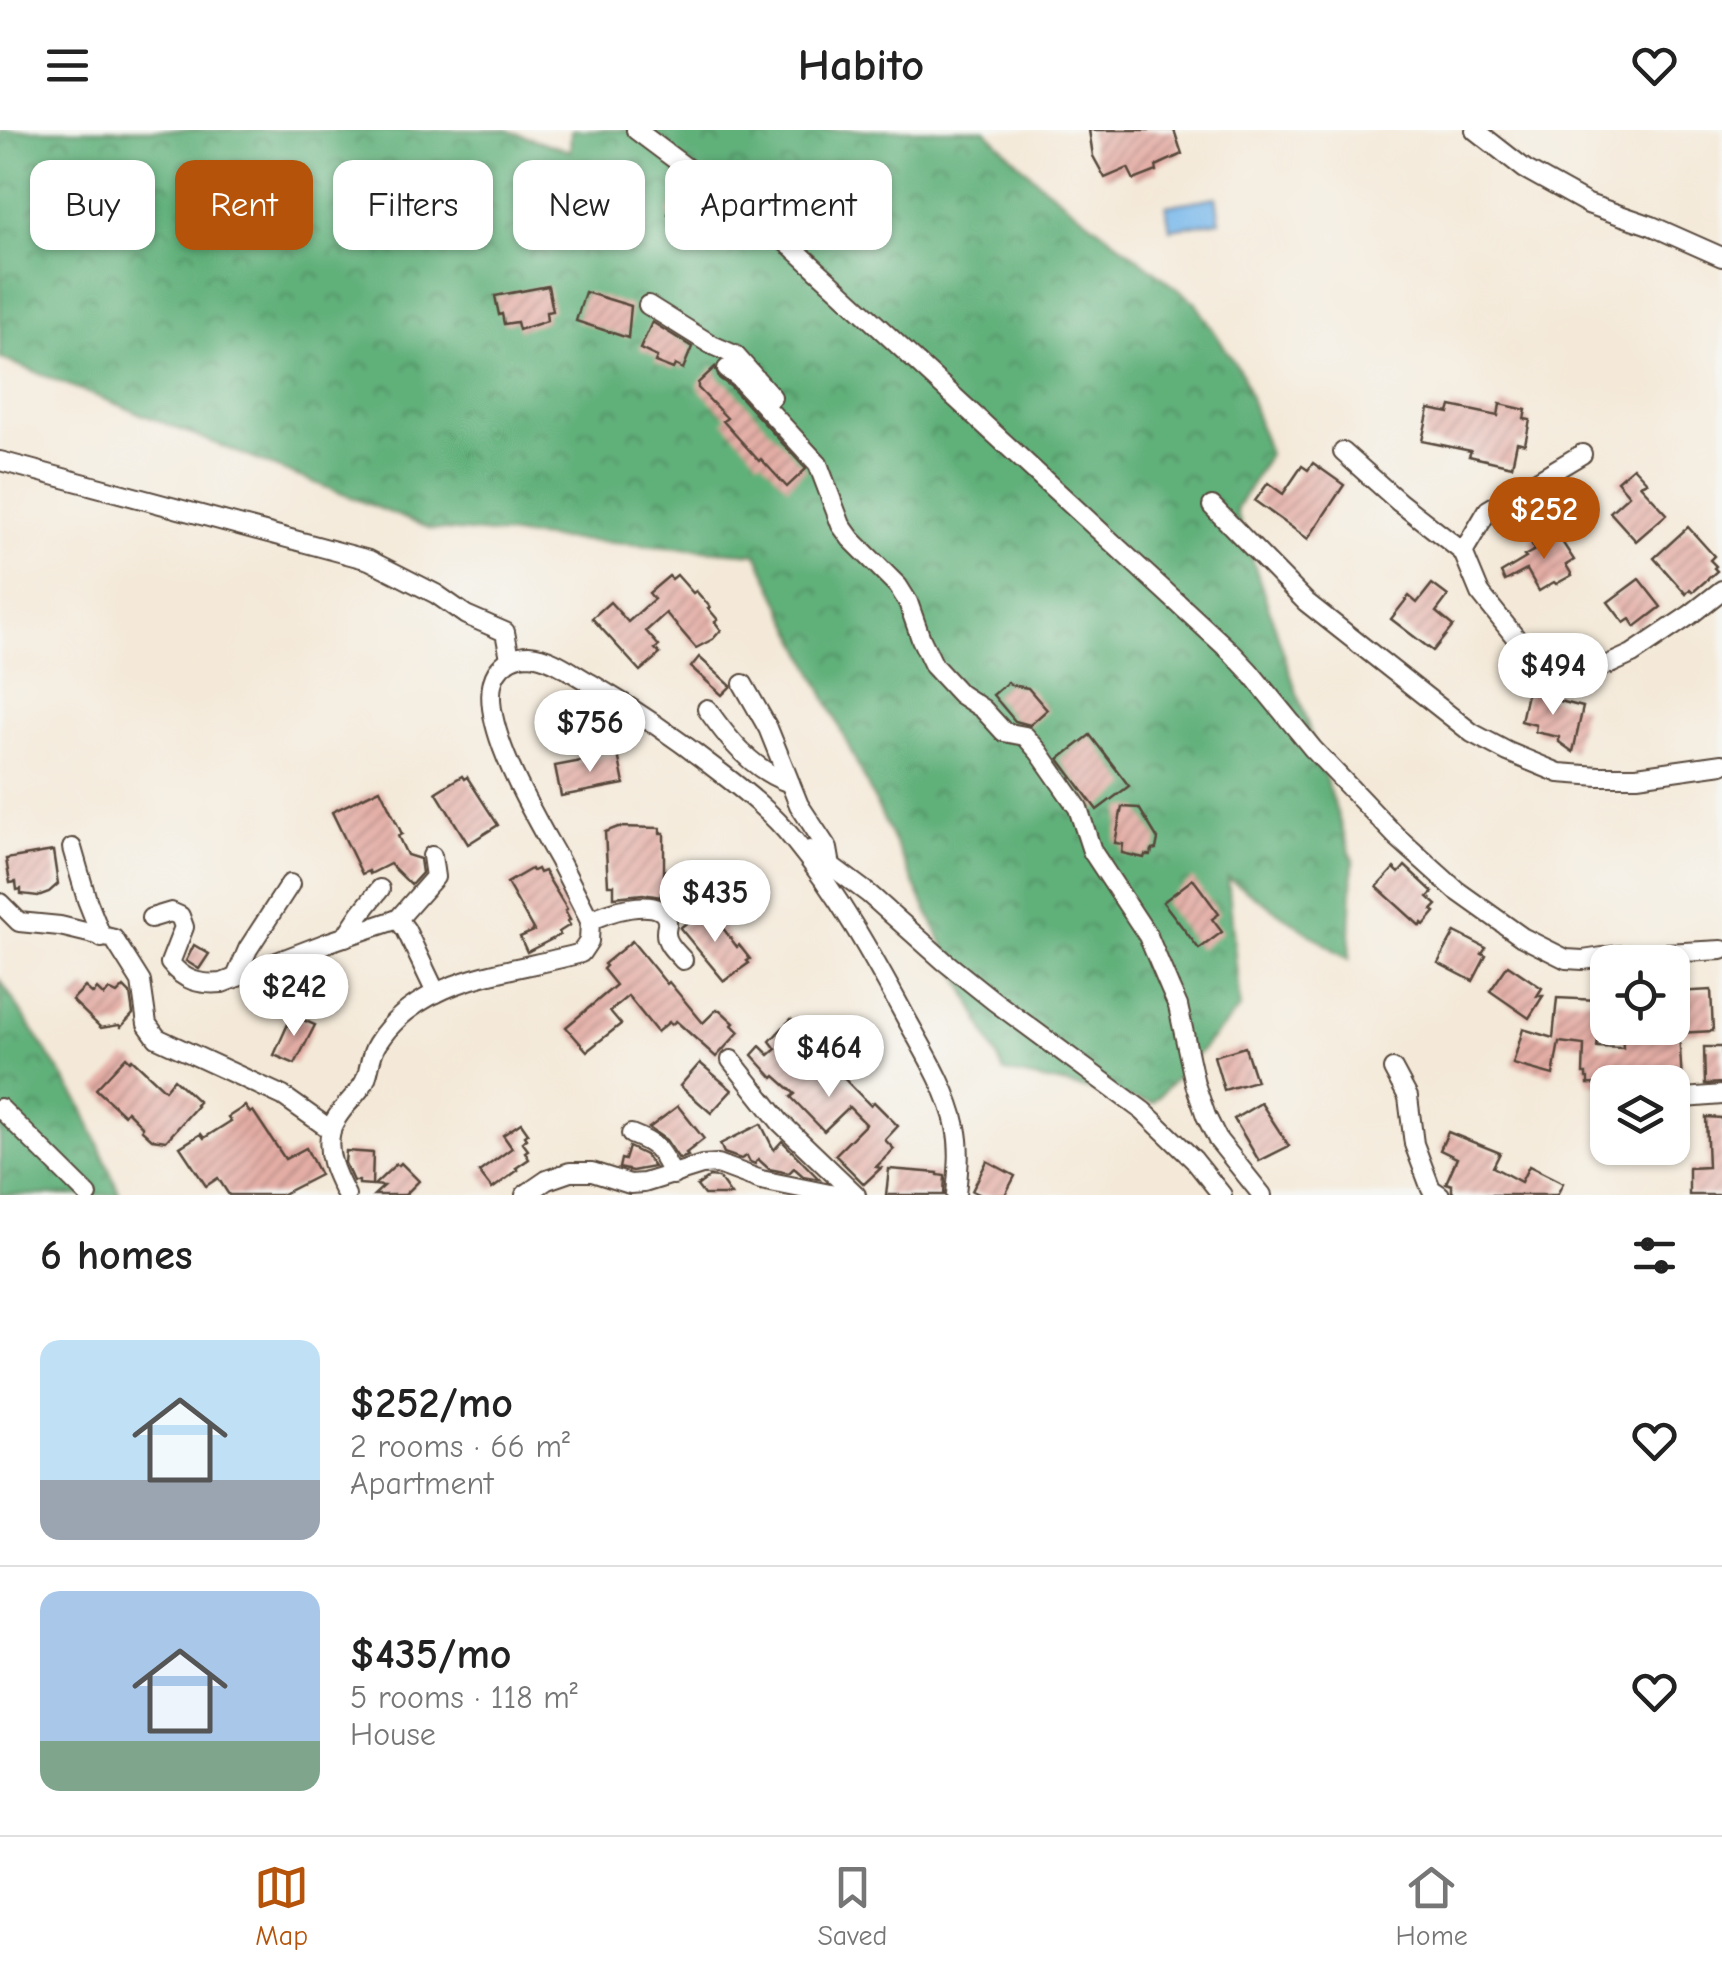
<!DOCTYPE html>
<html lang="en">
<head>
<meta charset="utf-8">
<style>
  body { margin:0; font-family:"Comic Neue",sans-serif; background:#f6f6f6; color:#222; height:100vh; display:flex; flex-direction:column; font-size:38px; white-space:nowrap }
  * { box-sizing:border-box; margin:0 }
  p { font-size:32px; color:#767676 }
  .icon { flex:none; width:55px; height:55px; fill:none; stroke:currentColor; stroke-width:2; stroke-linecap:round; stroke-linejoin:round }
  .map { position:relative; height:1065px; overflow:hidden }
  .details { display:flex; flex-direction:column; background:#fff; flex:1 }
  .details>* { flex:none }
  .top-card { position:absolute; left:30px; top:30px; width:1000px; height:90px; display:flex; gap:20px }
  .tools { position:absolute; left:1590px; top:815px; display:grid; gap:20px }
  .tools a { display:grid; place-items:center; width:100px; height:100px; border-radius:20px; background:#fff; box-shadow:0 2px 8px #0004; font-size:50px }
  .price { position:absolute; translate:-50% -85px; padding:0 22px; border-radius:35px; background:#fff; color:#222; font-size:32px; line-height:65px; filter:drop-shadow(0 2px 5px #0008) }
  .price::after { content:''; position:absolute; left:50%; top:60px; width:30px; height:22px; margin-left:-15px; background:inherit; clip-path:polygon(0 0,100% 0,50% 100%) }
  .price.on { background:#b45309; color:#fff }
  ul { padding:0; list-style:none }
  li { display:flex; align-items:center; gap:30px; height:250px; padding:0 40px }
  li+li { border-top:2px solid #e0e0e0 }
  li span { display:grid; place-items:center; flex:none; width:280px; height:200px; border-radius:20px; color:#555 }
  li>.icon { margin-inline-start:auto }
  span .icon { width:120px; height:120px; fill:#fffc; stroke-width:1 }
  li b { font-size:42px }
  h2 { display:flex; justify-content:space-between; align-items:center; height:120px; padding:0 40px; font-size:42px }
  .pill { padding:0 35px; border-radius:20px; background:#fff; box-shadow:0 2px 8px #0004; font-size:35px; line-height:90px }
  .pill.on { background:#b45309; color:#fff }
  header { display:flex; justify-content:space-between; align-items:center; height:130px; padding:0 40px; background:#fff; font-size:45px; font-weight:800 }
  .dock { display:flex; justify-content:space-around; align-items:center; height:140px; border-top:2px solid #e0e0e0; background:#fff; font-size:28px; color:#767676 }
  .dock a { display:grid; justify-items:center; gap:5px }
  .dock .on { color:#b45309 }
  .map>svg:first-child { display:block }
</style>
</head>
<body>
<header><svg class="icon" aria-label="menu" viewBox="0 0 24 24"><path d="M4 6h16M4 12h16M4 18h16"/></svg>Habito<svg class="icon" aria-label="heart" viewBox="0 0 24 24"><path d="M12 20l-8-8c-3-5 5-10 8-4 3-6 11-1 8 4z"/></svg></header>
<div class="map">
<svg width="1722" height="1065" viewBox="0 0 1722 1065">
  <defs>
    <pattern id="forest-crowns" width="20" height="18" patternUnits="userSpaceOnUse" patternTransform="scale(2.5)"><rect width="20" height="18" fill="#61b07a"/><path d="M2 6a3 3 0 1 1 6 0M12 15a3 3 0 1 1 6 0" fill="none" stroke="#518f63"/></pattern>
    <pattern id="building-hatch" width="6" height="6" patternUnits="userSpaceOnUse" patternTransform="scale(2.5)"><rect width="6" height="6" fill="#e4aea6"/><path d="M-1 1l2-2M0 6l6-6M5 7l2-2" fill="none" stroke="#ba8e87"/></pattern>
  </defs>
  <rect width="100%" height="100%" fill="#f6f6f2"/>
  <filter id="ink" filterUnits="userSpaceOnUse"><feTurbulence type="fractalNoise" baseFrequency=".01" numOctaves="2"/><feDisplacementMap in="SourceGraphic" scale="20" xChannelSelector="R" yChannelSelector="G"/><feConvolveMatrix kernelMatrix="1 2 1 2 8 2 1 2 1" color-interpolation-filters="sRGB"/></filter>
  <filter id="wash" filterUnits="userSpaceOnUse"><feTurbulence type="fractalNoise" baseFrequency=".0048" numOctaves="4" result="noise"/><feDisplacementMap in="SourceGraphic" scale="40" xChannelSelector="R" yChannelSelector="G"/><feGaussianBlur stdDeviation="2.25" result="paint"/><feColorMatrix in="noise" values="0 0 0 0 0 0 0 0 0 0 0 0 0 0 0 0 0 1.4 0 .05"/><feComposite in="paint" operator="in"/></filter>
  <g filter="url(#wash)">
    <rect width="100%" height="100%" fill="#f4e9d8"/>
    <g fill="url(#forest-crowns)" stroke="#4e6d4c" stroke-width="2.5">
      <path d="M0,0H506L570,21L571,0H985L1041,54L1195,172L1242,244L1269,324L1236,380L1353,731L1349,830L1228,748L1240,878L1153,973L1004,942L757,424L431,399L0,228Z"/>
      <path d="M0,850L81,974L120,1065H0Z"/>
    </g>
    <path fill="#75b6ea" stroke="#587084" stroke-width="2.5" d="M1216,67L1220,91L1170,99L1166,76Z"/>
    <g id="blocks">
      <g fill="url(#building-hatch)">
        <path d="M1089,0H1174L1182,24L1156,36L1157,41L1134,50L1128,38L1105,48L1093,26Z"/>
        <path d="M680,61L690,67L693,63L712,75L692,109L668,84Z"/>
        <path d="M548,156L553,181L546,182L547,191L519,200L517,192L504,194L502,184L499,185L495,166Z"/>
        <path d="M585,162L631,176L628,208L576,191Z"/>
        <path d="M652,192L692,217L683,239L675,235L673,239L655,232L657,227L640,219Z"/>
        <path d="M715,237L719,248L730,256L806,339L787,357L761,329L759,331L723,291L727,288L698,258V253Z"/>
        <path d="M1500,274L1526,280L1524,289L1530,290L1525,314L1517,312L1512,336L1469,326L1471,321L1422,311L1429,279L1449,283L1451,276L1498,286Z"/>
        <path d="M1313,333L1344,355L1308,409L1255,371L1268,353L1283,364L1302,336L1308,340Z"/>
        <path d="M1633,337L1647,352L1640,355L1667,384L1636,411L1610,382L1629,365L1617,351Z"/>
        <path d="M1688,397L1714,426L1710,430L1716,436L1714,438L1717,441L1693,462L1690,459L1686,464L1654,428Z"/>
        <path d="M1549,400L1555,409L1559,407L1574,430L1566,435L1572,445L1556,454L1554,452L1539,461L1527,440L1505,451L1501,443L1526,428L1524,426L1535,420L1530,411Z"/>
        <path d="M677,445L693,463L696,461L710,477L708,478L718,490L715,492L721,500L713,509L696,518L666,483L646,501L659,516L655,519L660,524L640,541L592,488L610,472L628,492L654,469L649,463L669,446L672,449Z"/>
        <path d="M1639,449L1661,477L1635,497L1630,489L1624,493L1608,472Z"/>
        <path d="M1432,454L1448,466L1436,482L1453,496L1433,521L1391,489L1409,466L1417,473Z"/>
        <path d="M699,527L731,556L722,565L691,537Z"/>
        <path d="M1008,552L1011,555L1028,558L1047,580L1030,595L1015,591L993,565Z"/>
        <path d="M1528,559L1542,562L1540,566L1583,577L1573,622L1559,612V607L1535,602L1536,595L1521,591Z"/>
        <path d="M1090,605L1129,656L1097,680L1059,629Z"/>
        <path d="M618,624L624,654L561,666L555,636Z"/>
        <path d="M462,646L464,649L467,647L498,695L468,714L436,662Z"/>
        <path d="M380,659L402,704L398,706L407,725L420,729L422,743L411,755L390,734L370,744L369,741L362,744L332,682Z"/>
        <path d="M1122,677L1139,678L1158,709L1156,719L1152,720L1151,725H1145L1144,728L1122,723L1123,714L1115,713Z"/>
        <path d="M618,697L660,698V703H664V746H668V763H661V767L643,764L614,767V755H608L605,702Z"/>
        <path d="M53,721L58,754L49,762L38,766L21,764V759L17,760L16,752L10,753L6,729Z"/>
        <path d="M1405,736L1433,762L1428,767L1437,775L1432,780L1435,782L1424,795L1422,793L1420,796L1377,757L1394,738L1399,743Z"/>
        <path d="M531,739L533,741L537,739L539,743L544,741L567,779L565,781L570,790L567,791L570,795L559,802L560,805L527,822L520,807L534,801L507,753Z"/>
        <path d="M1193,749L1219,784L1212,789L1222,802L1199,819L1163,772Z"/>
        <path d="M703,780L707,785L711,782L737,817L739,815L750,829L747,831L749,833L724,851L680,798Z"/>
        <path d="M1455,802L1486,818L1482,824L1486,826L1473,851L1438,833Z"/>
        <path d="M632,811L667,854L669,852L703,893L716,880H720L734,893L732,895L739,902L716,927L676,891L671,895L669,892L657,902L628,866L610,881L621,894L587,921L566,897L616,855L603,839L606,836L604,834Z"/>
        <path d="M194,815L209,824L199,839L186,831Z"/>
        <path d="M1508,835L1542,858L1537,866H1543L1529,888L1490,861Z"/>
        <path d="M85,857L93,864L97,859L104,866L109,860L117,864L124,857L130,863L133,884L121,897L119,895L101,898L72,870Z"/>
        <path d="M1711,860L1713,901L1679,903L1682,952H1608V955L1588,954V948H1586V944H1583L1584,915L1559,912L1553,945L1513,934L1523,899L1553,908L1557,868L1598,870L1596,893L1600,894L1597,917L1623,918L1622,898H1678L1676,862Z"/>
        <path d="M292,885L315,895L295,934L274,925Z"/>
        <path d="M791,889L814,912L804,923L819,940L828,932L870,975L874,972L898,996L885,1010L894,1019L876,1037L881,1038L864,1054L835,1025L866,994L849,977L824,1001L791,967L795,964L775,946L773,948L752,925L760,916L769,925L776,919L770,911Z"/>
        <path d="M1245,917L1256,951L1224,960L1214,926Z"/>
        <path d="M1704,917H1722V953L1705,954Z"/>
        <path d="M126,927L130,931L132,929L165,960L174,949L199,972L196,975L197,976L166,1011L152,1009L142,1000V996L127,981L124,985L96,959Z"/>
        <path d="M700,933L732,960L711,983L680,956Z"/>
        <path d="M1261,973L1289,1016L1259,1031L1234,989Z"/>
        <path d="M245,976L250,983L253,981L285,1029L306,1018L320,1045L281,1065H229L218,1048L206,1056L180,1017L201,1004L204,1008L231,991L228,987Z"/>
        <path d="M678,976L704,1009L686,1023L688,1026L679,1029L666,1010L649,998Z"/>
        <path d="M1706,987L1722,988V1065H1689V1038L1708,1037Z"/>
        <path d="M521,993L528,1003L524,1006L526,1009L522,1012L528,1020L525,1022L529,1029L516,1038L518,1040L492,1059L479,1042L512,1018L503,1005Z"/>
        <path d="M761,994L774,1020L782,1011L819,1049L803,1046L794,1038L789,1043L769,1039L758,1029L755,1034L750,1032L747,1026L741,1029L724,1023L720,1014Z"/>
        <path d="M1448,1002L1500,1023L1493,1037L1521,1052L1529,1036L1563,1053L1557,1065H1459L1452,1062V1055L1446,1053L1457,1028L1440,1020Z"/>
        <path d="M629,1017L645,1025L654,1037L632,1041L619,1038L621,1029L625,1030Z"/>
        <path d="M346,1021L373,1023L372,1055L359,1054V1051H353L345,1033Z"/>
        <path d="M987,1031L1015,1046L1005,1065H981L972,1061Z"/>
        <path d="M401,1033L419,1051L405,1065H374L384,1056L374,1055L396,1034L398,1036Z"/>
        <path d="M889,1039L938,1043V1045L945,1046L944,1065H886Z"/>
        <path d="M709,1047L719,1048L731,1065H704L697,1056Z"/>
      </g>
    </g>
  </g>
  <g filter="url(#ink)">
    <use href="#blocks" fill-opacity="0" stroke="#57473a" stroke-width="2.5"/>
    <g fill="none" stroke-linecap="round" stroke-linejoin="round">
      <g stroke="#57473a" stroke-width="22">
        <g id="street">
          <path d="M636,0L792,117L1232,523L1249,541L1313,619L1396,706L1456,760L1522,807L1566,829L1583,830L1609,826L1722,820"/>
          <path d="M1475,0L1525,39L1588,74L1652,96L1722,127"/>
          <path d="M648,175L712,215L735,225L772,267"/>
          <path d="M727,239L738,247L818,334L841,395L851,409L898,456L908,472L921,509L934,536L960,564L983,579L1004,602L1025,606L1039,622L1078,678L1092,721L1148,806L1170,858L1178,876L1195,954L1206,986L1218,1010L1262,1065"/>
          <path d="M1343,322L1399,372L1463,422"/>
          <path d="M1582,324L1488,380L1463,422L1480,463L1535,532L1554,540L1575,541L1610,534L1632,524L1690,485L1722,460"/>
          <path d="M0,331L369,430L436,464L466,485L505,502L510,528"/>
          <path d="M1212,376L1306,472L1472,603L1508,622L1559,643L1599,646H1637L1722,634"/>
          <path d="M743,554L768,598L799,675L828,719L831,736"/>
          <path d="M707,579C729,610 752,640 790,653"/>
          <path d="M72,718L87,770L102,808"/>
          <path d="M810,720L869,764L944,831L994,871L1143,981L1194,1030L1222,1065"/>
          <path d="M0,773L19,792L60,796L114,809L141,852L147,894L157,908L283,966L331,1000"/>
          <path d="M151,788L171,782L180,786L184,797L170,833C184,851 200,855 222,853L329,812L398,789L406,800L436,863"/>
          <path d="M398,789L435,747L432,726"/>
          <path d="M590,791C605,782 657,766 666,787C669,796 666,794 666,803C666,814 676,822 683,830"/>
          <path d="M345,807L361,783L380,759"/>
          <path d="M236,847L248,819L290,754"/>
          <path d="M731,930L780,992L856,1065"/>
          <path d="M1393,939L1408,967L1414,1014L1431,1059L1440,1065"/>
          <path d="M1672,969L1722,965"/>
          <path d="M0,978L88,1065"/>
          <path d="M631,1004C659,1015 659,1019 673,1045"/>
          <path d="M346,1065C336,1045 325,1024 331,1000C335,984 353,969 362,956C371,944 368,928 377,914C420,845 511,843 581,823L589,811L590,791C580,771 569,750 559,730C538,692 471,583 497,542C504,531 516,525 529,525C550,526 572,543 590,553C636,580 679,610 721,643C747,663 772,683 793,709C838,764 872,825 906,888C924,921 948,959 956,997C961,1020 958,1042 956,1065"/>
          <path d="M525,1065L547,1050L570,1042H592L630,1054L644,1053L702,1035L718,1034L761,1050L835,1065"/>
        </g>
      </g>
      <use href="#street" stroke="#fff" stroke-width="18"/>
    </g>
  </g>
</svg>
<div class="tools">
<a><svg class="icon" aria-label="locate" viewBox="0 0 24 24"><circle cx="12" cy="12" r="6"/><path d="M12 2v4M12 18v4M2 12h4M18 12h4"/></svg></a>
<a><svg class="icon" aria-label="layers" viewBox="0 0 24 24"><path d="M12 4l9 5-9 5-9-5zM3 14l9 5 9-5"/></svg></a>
</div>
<b class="price on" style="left:1544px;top:432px">$252</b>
<b class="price" style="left:1553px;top:588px">$494</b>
<b class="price" style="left:590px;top:645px">$756</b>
<b class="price" style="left:715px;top:815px">$435</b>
<b class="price" style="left:294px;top:909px">$242</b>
<b class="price" style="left:829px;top:970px">$464</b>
<div class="top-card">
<a class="pill">Buy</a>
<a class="pill on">Rent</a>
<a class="pill">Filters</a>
<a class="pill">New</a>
<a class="pill">Apartment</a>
</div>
</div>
<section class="details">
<h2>6 homes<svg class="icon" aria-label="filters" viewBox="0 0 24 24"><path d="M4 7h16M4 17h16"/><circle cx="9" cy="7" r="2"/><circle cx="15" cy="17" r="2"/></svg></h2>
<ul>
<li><span style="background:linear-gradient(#bfe0f5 70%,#9aa5b1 0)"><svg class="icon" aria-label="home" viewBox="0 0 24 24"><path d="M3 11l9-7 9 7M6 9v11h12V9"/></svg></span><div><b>$252/mo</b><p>2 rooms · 66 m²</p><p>Apartment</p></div><svg class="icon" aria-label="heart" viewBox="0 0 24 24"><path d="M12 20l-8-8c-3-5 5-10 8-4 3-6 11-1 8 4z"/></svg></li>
<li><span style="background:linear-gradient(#a9c7e8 75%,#7fa58c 0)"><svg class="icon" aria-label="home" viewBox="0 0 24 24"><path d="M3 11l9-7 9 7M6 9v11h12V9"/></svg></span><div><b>$435/mo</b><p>5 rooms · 118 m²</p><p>House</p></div><svg class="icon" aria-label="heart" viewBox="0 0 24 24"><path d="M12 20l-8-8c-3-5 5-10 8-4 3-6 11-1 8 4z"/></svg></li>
</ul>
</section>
<nav class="dock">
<a class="on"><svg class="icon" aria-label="map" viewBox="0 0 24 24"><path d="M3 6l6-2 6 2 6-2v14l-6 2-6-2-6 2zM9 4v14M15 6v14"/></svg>Map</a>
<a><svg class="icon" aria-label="saved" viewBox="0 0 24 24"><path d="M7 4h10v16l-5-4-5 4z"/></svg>Saved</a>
<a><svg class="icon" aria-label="home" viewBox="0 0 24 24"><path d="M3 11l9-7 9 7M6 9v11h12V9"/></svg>Home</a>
</nav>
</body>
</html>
